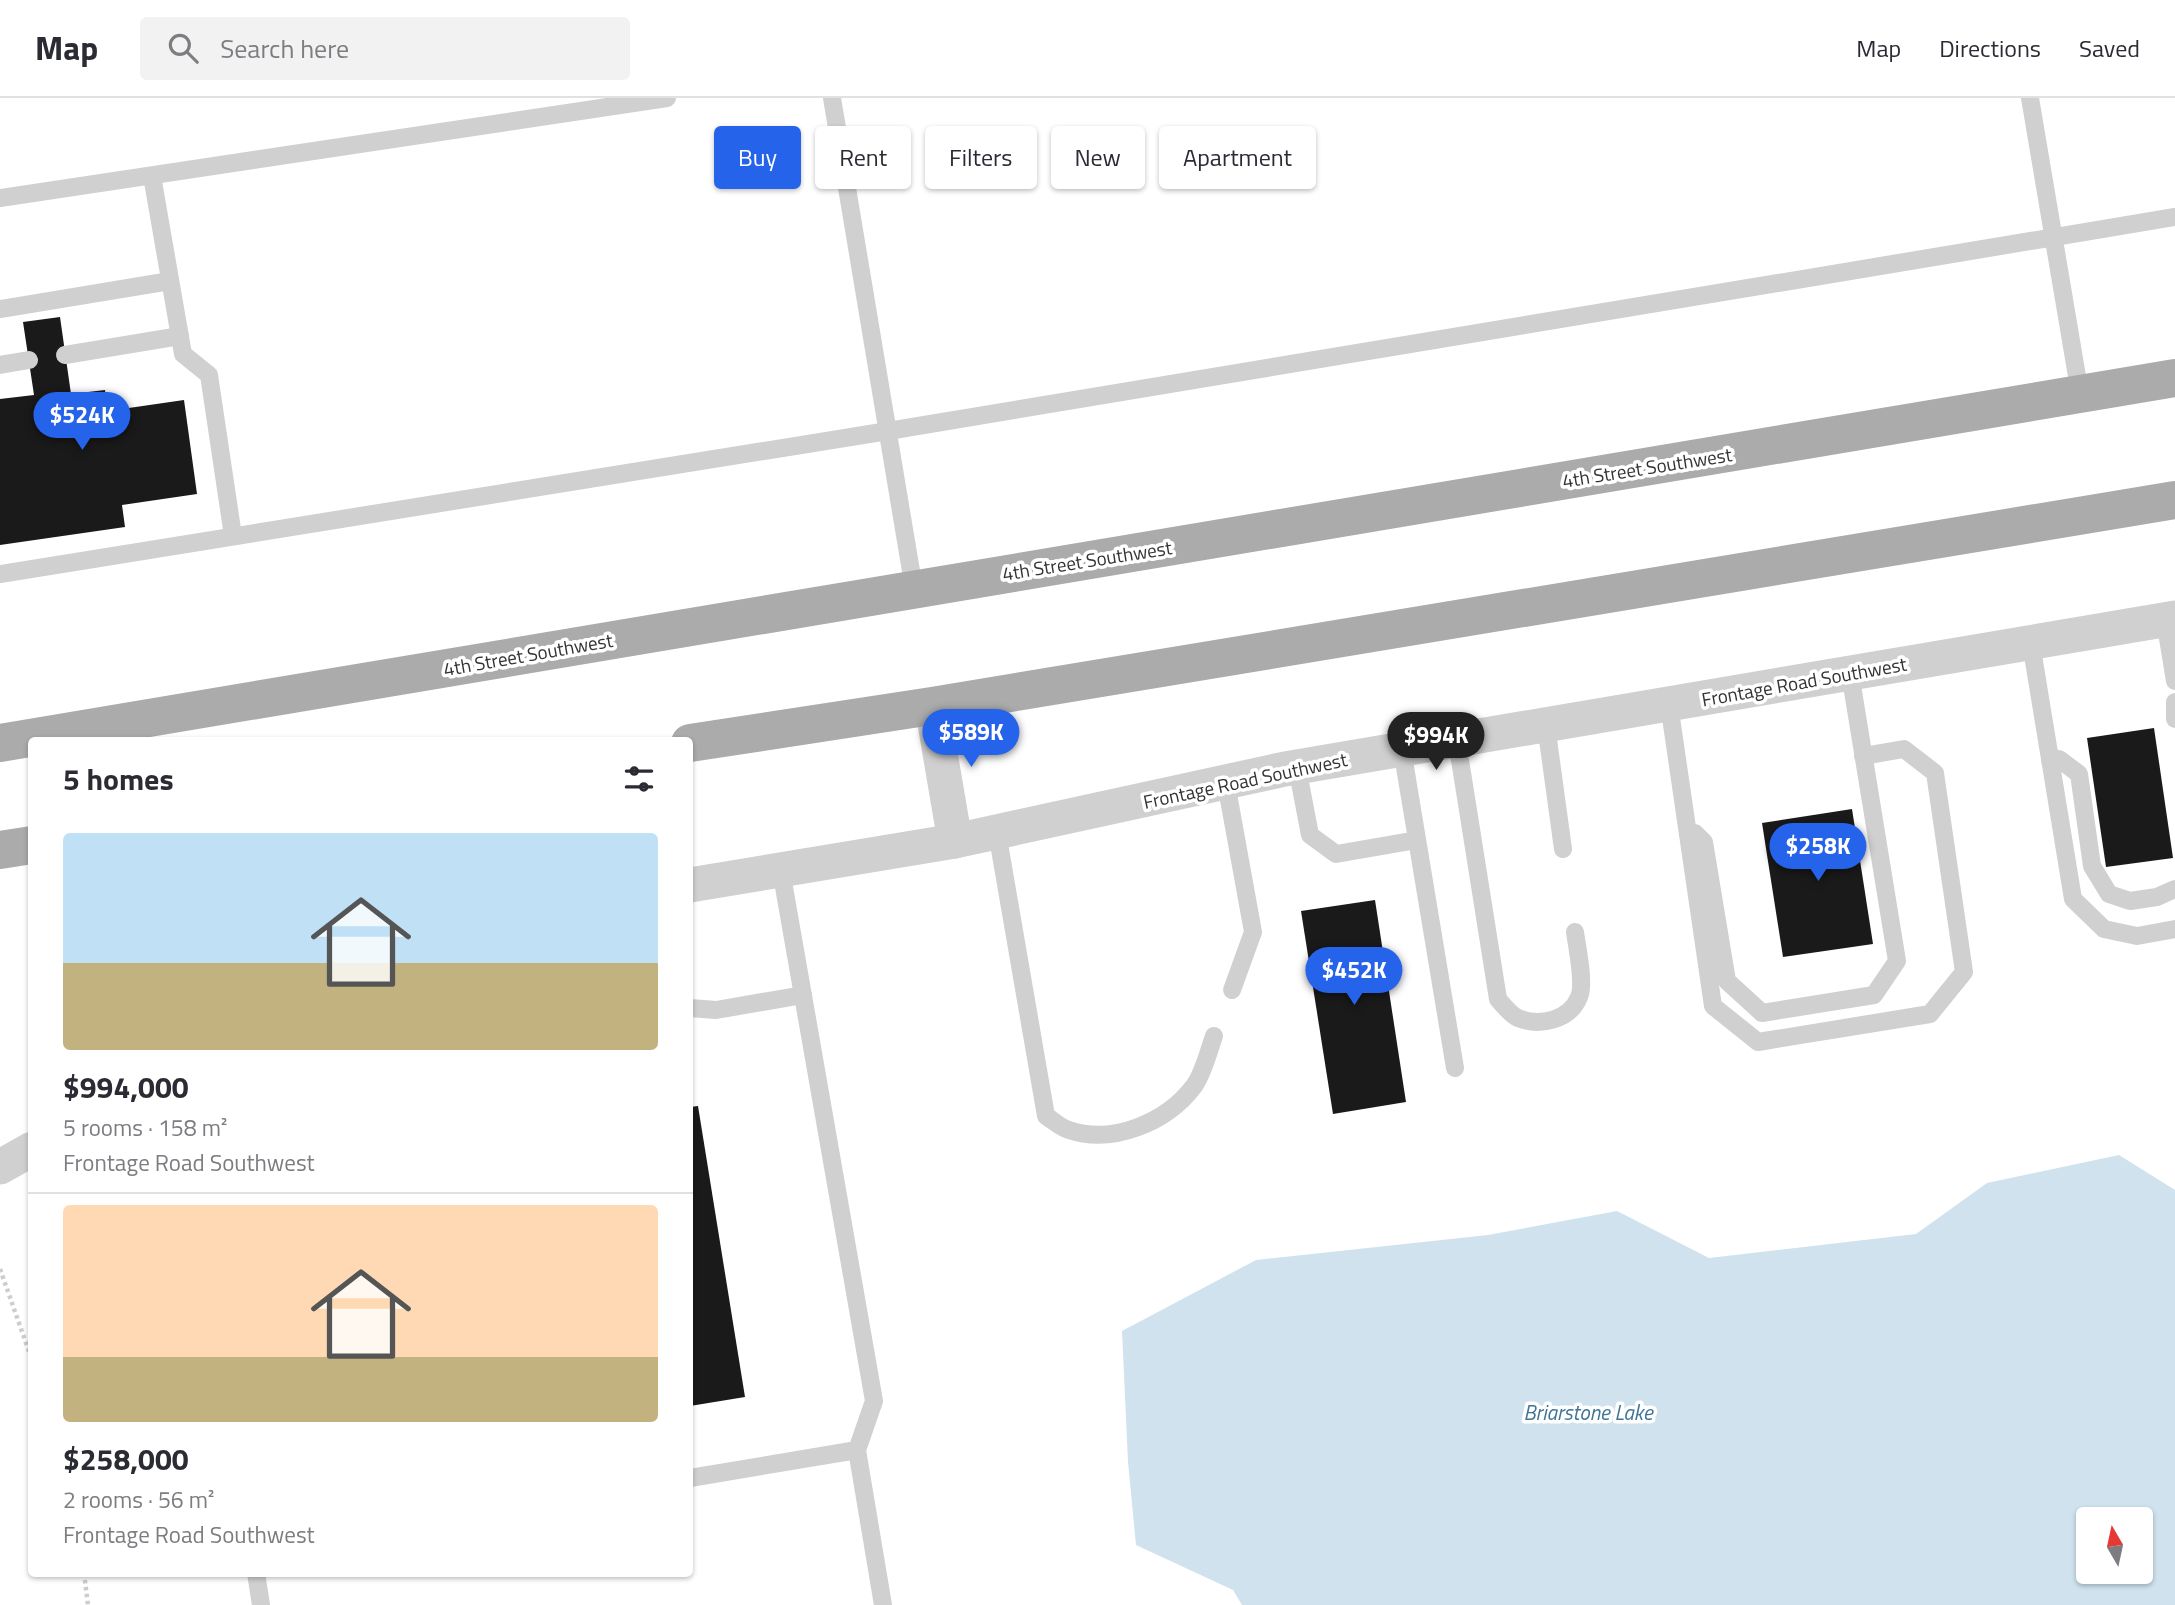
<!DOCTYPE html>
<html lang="en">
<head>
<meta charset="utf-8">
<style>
  body { margin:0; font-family:"Titillium Web",sans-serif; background:#f2f2f3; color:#2b2b33; height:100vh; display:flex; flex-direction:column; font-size:26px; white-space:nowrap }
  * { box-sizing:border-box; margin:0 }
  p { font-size:23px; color:#7c7c81 }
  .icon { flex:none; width:38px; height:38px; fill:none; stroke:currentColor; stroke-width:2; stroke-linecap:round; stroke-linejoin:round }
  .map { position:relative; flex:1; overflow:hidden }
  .details { position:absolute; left:28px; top:639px; width:665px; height:840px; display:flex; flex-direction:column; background:#fff; border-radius:7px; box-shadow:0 2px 5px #0004 }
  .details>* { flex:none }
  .banner { position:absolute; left:714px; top:28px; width:665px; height:63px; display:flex; gap:14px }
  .needle { width:46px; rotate:351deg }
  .controls { position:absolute; left:2076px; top:1409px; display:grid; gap:14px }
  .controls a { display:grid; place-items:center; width:77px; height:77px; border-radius:7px; background:#fff; box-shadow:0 2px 5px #0004; font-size:35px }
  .price { position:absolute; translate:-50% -60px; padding:0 16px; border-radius:24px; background:#2563eb; color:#fff; font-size:23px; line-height:46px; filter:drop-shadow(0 2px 4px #0008) }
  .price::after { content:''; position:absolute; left:50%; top:42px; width:21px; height:16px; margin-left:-10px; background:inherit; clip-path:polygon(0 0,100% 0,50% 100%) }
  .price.active { background:#222; color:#fff }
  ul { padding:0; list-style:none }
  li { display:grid; align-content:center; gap:14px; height:371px; padding:0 35px }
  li+li { border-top:2px solid #e1e1e2 }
  li span { display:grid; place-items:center; height:217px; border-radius:7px; color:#555 }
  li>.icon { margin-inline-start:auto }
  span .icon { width:126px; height:126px; fill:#fffc; stroke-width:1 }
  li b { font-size:30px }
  h2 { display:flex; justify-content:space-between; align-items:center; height:84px; padding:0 35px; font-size:30px }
  .pill { padding:0 24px; border-radius:7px; background:#fff; box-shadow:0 2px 5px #0004; font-size:24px; line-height:63px }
  .pill.active { background:#2563eb; color:#fff }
  header { display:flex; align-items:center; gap:42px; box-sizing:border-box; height:98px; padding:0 35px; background:#fff; border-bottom:2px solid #e1e1e2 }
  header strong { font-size:33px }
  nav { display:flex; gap:38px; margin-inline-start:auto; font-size:24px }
  .search { width:490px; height:63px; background:#f2f2f3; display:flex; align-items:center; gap:18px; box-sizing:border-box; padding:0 24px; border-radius:7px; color:#7c7c81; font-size:26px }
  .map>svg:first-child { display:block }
</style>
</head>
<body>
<header>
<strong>Map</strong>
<div class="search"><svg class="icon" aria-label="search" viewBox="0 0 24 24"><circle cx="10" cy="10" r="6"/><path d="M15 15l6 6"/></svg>Search here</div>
<nav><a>Map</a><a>Directions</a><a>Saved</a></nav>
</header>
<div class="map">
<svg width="2175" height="1507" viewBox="0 0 2175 1507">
  <rect width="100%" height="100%" fill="#fff"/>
  <path fill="#cfe2ee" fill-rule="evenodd" d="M2119,1057L2175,1092V1507H1242L1233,1492L1136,1447L1128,1364L1122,1233L1256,1162L1488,1137L1617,1113L1709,1160L1916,1136L1987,1085ZM2088,1421H2140V1474H2088Z"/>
  <g fill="#1a1a1a">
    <path d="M60,219L71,296L105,292L108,313L184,302L197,396L122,407L125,429L0,447V301L34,297L23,224Z"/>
    <path d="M2154,630L2173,760L2106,769L2087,640Z"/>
    <path d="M1852,711L1873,846L1783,859L1762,725Z"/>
    <path d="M1375,802L1406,1004L1333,1016L1301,813Z"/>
    <path d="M698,1008L745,1299L690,1308V1009Z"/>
  </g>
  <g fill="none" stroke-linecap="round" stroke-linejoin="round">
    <g stroke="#cdcdcd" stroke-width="4.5" stroke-dasharray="3.5 3.5" stroke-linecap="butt">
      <path d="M0,1171L32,1262"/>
      <path d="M84,1475L88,1507"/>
    </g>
    <g stroke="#d0d0d0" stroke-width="18">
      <path d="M832,0L914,491"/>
      <path d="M2030,0L2080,296"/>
      <path d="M152,78L183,256L209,277L233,438"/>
      <path d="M0,100L667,0"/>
      <path d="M0,211L170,183"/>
      <path d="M65,257L180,238"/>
      <path d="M0,267L29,262"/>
      <path d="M0,476L888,333L2175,119"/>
      <path d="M2165,522L2175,583"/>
      <path d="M2031,545L2073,801L2104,831L2137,838L2175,831"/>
      <path d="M2175,604V621"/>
      <path d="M1669,606L1713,908L1758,944L1930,916L1964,874L1935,675L1904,651L1863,658"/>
      <path d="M1546,627L1563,751"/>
      <path d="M1457,643L1498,901C1503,907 1511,917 1518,920C1540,929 1570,922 1579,899C1585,886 1577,849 1575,834"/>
      <path d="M1402,651L1455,970"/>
      <path d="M2050,662L2059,661L2079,676L2092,768L2109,796L2130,803L2157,799L2175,791"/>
      <path d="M1297,669L1310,737L1336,756L1417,742"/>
      <path d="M1226,685L1253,834L1232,892"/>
      <path d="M997,734L1046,1018C1054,1023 1061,1030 1069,1032C1113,1047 1167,1024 1194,988C1203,976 1209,952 1214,938"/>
      <path d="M1688,736L1695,735L1704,744L1727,883L1762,915L1874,897L1897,863L1850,575"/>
      <path d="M781,772L874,1303L857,1352L883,1507"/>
      <path d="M690,910L716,912L803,897"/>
      <path d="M690,1380L857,1352"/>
      <path d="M256,1475L261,1507"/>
    </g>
    <g stroke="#d0d0d0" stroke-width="35">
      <path d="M932,608L955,743"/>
      <path d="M690,787L955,743L1285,671L2175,520"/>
      <path d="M0,1069L32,1051"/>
    </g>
    <g stroke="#ababab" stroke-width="38">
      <path d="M0,645L2175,280"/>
      <path d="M690,645L932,608L2175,402"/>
      <path d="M0,752L32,747"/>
    </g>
  </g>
  <g text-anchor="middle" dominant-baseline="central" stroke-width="7" stroke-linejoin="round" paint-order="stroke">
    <g font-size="19" fill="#333" stroke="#fff">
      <text transform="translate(1647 369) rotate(-9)">4th Street Southwest</text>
      <text transform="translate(1087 462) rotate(-9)">4th Street Southwest</text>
      <text transform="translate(528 556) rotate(-10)">4th Street Southwest</text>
      <text transform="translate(1804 583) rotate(-10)">Frontage Road Southwest</text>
      <text transform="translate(1245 682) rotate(-12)">Frontage Road Southwest</text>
    </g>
    <g font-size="21" font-style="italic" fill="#3f7597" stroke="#fff">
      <text x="1588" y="1314">Briarstone Lake</text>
    </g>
  </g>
</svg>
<div class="controls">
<a><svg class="needle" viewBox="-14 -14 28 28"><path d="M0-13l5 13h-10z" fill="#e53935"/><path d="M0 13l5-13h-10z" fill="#7c7c81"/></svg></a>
</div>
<b class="price" style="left:82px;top:354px">$524K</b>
<b class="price" style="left:971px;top:671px">$589K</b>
<b class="price active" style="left:1436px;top:674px">$994K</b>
<b class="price" style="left:1818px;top:785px">$258K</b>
<b class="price" style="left:1354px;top:909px">$452K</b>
<div class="banner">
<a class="pill active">Buy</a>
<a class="pill">Rent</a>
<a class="pill">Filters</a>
<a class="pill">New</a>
<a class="pill">Apartment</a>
</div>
<section class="details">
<h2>5 homes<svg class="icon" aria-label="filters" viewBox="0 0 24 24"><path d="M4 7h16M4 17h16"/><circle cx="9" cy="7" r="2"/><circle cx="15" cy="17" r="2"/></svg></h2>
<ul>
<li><span style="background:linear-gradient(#bfe0f5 60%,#c2b280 0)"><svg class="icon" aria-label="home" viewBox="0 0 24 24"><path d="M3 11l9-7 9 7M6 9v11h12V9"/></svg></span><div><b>$994,000</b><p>5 rooms · 158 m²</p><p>Frontage Road Southwest</p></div></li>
<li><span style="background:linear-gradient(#ffd9b3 70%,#c2b280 0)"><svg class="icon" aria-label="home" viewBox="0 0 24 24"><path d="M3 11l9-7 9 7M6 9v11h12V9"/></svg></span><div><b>$258,000</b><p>2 rooms · 56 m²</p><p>Frontage Road Southwest</p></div></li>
</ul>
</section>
</div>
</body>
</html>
